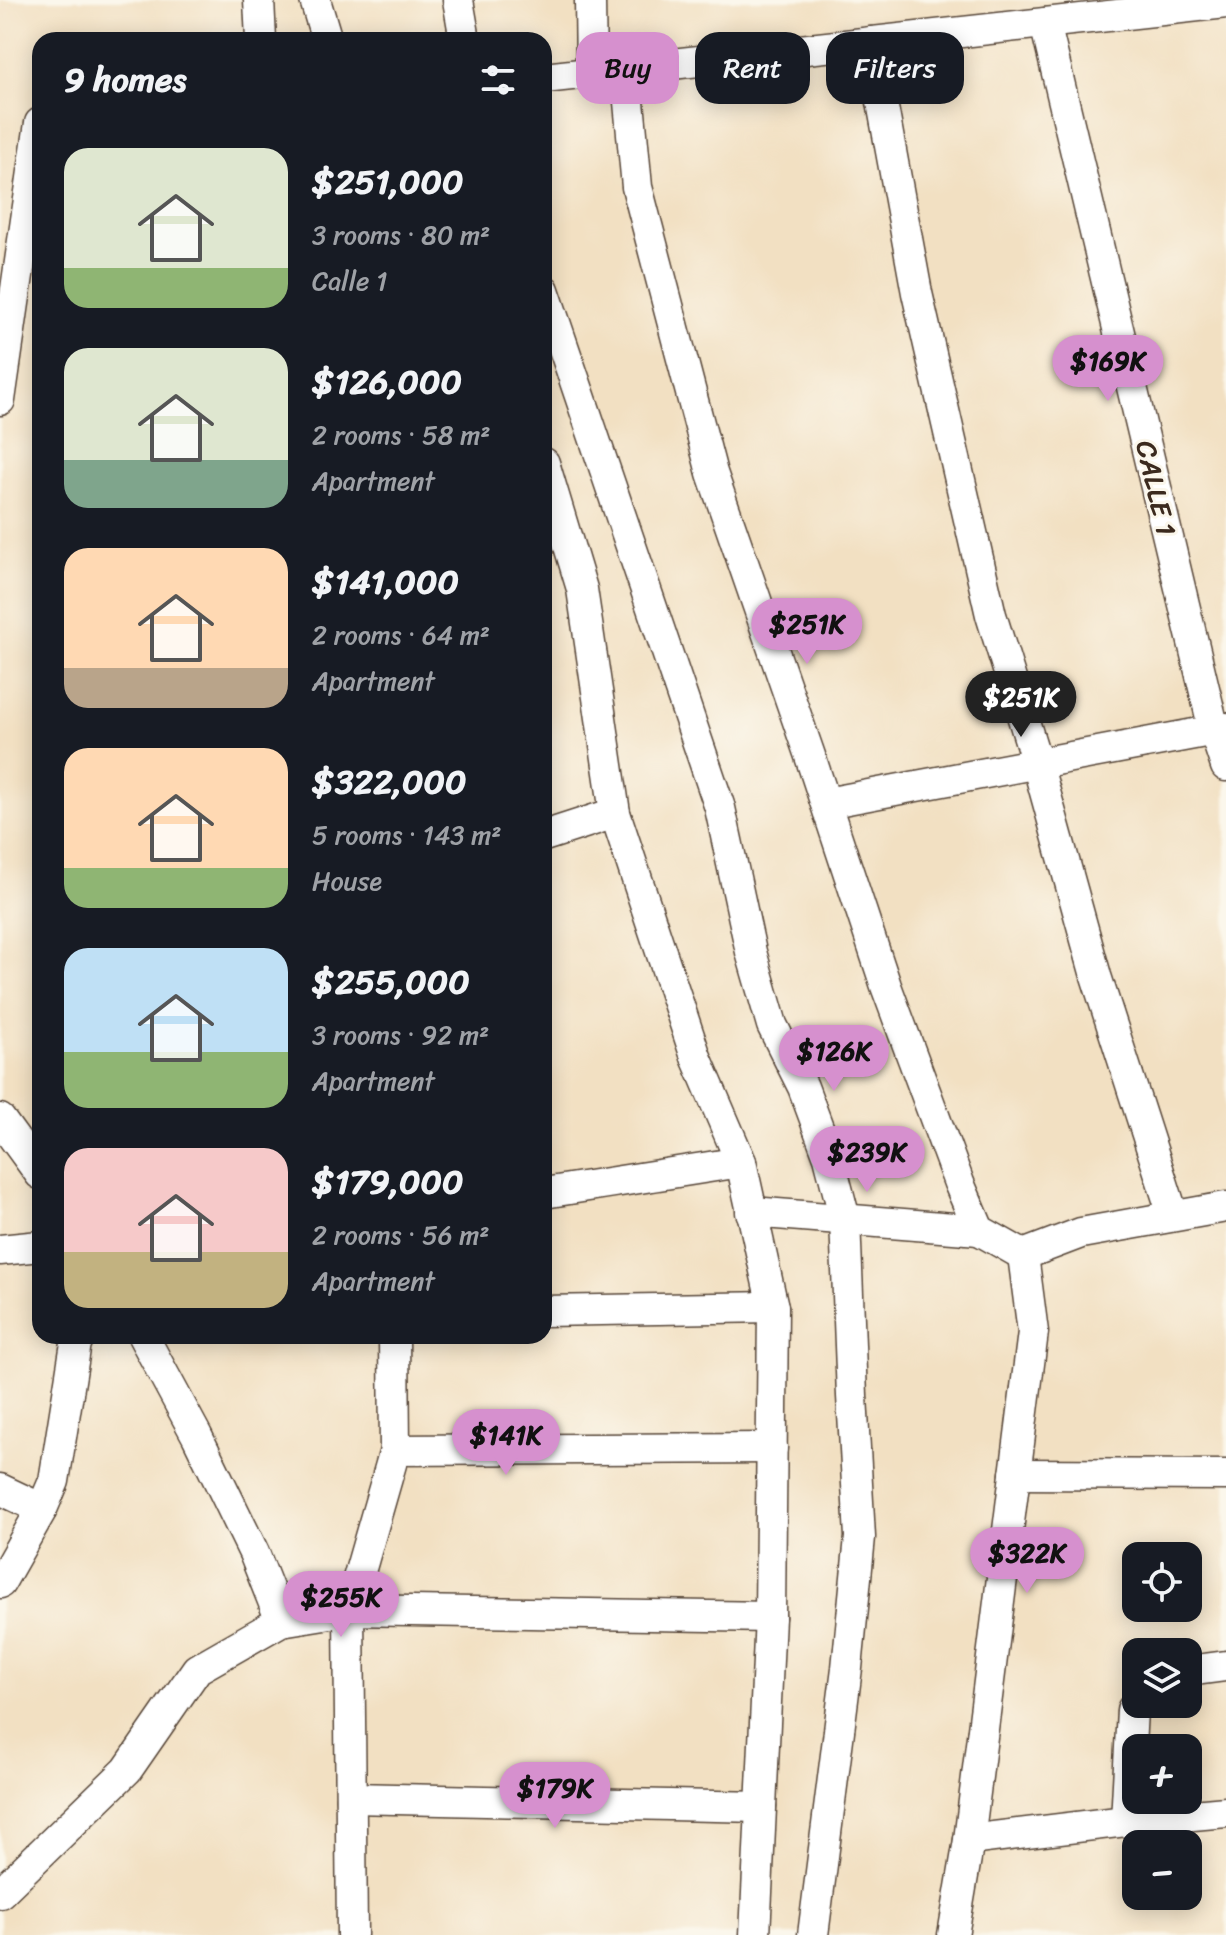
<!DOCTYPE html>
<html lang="en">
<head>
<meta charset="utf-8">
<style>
  body { margin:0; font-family:Sriracha,sans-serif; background:#242831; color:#f1f3f6; height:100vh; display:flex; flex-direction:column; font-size:30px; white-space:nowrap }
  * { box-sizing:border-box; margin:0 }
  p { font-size:26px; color:#9ea1a6 }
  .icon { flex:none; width:44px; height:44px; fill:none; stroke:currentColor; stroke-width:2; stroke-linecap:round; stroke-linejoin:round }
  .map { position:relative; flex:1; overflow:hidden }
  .side { position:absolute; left:32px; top:32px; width:520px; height:1312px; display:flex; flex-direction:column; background:#171b24; border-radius:24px; box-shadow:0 4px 20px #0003 }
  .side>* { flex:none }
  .top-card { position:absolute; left:576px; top:32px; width:530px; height:72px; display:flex; gap:16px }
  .fabs { position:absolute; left:1122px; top:1542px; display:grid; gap:16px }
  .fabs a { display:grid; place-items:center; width:80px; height:80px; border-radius:16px; background:#171b24; box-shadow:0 4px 20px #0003; font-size:40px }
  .price { position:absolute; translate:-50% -68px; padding:0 18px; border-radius:28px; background:#d690ce; color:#111; font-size:26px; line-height:52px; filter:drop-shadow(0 2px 4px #0008) }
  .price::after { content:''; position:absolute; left:50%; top:48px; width:24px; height:18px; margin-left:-12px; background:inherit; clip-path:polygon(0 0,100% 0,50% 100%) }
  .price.active { background:#222; color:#fff }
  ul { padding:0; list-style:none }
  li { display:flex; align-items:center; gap:24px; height:200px; padding:0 32px }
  li span { display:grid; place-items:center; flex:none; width:224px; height:160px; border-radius:24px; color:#555 }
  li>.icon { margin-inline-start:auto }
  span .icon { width:96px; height:96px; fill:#fffc; stroke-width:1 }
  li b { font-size:34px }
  h2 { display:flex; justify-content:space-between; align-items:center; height:96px; padding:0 32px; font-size:34px }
  .chip { padding:0 28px; border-radius:24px; background:#171b24; box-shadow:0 4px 20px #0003; font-size:28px; line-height:72px }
  .chip.active { background:#d690ce; color:#111 }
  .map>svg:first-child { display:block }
</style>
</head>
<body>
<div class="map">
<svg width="1226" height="1935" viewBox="0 0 1226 1935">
  <rect width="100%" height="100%" fill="#fbf7ec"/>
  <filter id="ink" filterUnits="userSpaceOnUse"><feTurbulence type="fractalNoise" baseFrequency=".0125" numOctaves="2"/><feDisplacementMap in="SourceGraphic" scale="16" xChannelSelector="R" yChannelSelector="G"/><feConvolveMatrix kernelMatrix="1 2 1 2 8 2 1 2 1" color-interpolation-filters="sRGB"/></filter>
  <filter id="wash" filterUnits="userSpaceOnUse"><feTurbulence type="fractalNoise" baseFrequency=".006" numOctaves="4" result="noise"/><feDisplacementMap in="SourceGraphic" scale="32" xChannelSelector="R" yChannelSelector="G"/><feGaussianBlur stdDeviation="1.8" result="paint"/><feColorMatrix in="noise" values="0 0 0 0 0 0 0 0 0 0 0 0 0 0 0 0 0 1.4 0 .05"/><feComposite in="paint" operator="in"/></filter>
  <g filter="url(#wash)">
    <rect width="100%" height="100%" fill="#f2e0c2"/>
  </g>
  <g filter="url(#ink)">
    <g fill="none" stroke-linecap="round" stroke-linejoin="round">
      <g stroke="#564537" stroke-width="33">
        <g id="minor">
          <path d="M259,0L261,40"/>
          <path d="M315,0L327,40"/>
          <path d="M458,0L465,40"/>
          <path d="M590,0L591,73"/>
          <path d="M1045,23L1214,730L1226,766"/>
          <path d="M871,42L917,293L991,615L1037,763L1096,976L1173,1215"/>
          <path d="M626,70L637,187L712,473L810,756L886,986L959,1183L979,1230L1023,1255"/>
          <path d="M544,78L1226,3"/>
          <path d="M544,290L720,808L751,952L772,1025L803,1087L829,1157L845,1219L852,1396L860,1537L847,1668L813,1935"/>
          <path d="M0,400L40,123"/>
          <path d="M544,463L582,589L615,813L696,1057L741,1162L773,1307L770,1617L755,1935"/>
          <path d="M826,803L1226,728"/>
          <path d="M544,836L615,813"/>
          <path d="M0,1119L40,1174"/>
          <path d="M544,1193L741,1162"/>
          <path d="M751,1212L979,1230"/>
          <path d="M0,1250L40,1246"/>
          <path d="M1023,1255L1081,1233L1226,1207"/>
          <path d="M544,1311L773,1307"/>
          <path d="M143,1336L197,1436L254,1553L281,1621"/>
          <path d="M394,1336L395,1450L772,1448"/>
          <path d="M1015,1474L1226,1475"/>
          <path d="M0,1489L42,1509"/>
          <path d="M0,1583L42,1509L54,1481L76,1343L80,1336"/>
          <path d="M1188,1671L1226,1666"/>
          <path d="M351,1798L761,1807"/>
          <path d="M1126,1821L1132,1710L1136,1704"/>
          <path d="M969,1840L1126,1821L1226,1812"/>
          <path d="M0,1893L127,1770L197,1669L281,1621L349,1610L770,1617"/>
          <path d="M352,1935L349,1610L395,1450"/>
          <path d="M953,1935L969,1840L1033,1332L1023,1255"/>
        </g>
      </g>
      <use href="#minor" stroke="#fff" stroke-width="30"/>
    </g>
  </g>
  <g text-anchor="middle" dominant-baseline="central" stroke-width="6" stroke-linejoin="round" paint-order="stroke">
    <g font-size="28" fill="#3b2a1e" stroke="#fbf7ec">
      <text transform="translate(1156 488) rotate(77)">CALLE 1</text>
    </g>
  </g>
</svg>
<div class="fabs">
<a><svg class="icon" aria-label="locate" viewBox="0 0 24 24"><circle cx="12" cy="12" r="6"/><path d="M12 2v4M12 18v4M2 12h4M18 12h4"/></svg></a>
<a><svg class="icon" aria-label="layers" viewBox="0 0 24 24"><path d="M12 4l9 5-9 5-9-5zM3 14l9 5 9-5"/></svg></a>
<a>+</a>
<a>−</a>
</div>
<b class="price" style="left:1108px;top:403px">$169K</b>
<b class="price" style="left:807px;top:666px">$251K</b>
<b class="price active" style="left:1021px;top:739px">$251K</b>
<b class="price" style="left:834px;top:1093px">$126K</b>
<b class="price" style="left:867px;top:1194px">$239K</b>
<b class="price" style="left:506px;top:1477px">$141K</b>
<b class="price" style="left:1027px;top:1595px">$322K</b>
<b class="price" style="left:341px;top:1639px">$255K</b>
<b class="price" style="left:555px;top:1830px">$179K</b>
<div class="top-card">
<a class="chip active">Buy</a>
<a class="chip">Rent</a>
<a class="chip">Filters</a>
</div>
<section class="side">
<h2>9 homes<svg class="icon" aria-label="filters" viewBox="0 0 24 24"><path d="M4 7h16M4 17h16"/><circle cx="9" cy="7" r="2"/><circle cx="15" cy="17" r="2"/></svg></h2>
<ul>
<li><span style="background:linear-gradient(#dfe7d0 75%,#8fb573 0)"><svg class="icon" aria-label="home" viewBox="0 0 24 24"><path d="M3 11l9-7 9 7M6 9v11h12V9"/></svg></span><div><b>$251,000</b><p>3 rooms · 80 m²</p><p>Calle 1</p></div></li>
<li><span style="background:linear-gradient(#dfe7d0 70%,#7fa58c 0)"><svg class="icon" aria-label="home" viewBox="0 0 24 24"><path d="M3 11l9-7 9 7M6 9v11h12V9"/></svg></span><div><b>$126,000</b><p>2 rooms · 58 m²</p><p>Apartment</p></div></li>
<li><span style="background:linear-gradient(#ffd9b3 75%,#b9a48a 0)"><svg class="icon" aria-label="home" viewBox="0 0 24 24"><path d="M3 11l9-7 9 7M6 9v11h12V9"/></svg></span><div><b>$141,000</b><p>2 rooms · 64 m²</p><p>Apartment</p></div></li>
<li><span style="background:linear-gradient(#ffd9b3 75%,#8fb573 0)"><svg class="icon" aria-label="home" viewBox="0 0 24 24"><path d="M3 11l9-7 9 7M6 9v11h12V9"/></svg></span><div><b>$322,000</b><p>5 rooms · 143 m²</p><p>House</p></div></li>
<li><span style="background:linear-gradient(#bfe0f5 65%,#8fb573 0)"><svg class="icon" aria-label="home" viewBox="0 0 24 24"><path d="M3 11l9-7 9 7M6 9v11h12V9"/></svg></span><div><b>$255,000</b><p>3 rooms · 92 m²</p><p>Apartment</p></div></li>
<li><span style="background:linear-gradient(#f6c9c9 65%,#c2b280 0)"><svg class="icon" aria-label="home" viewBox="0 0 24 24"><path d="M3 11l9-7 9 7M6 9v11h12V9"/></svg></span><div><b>$179,000</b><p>2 rooms · 56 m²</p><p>Apartment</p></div></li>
</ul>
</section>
</div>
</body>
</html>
